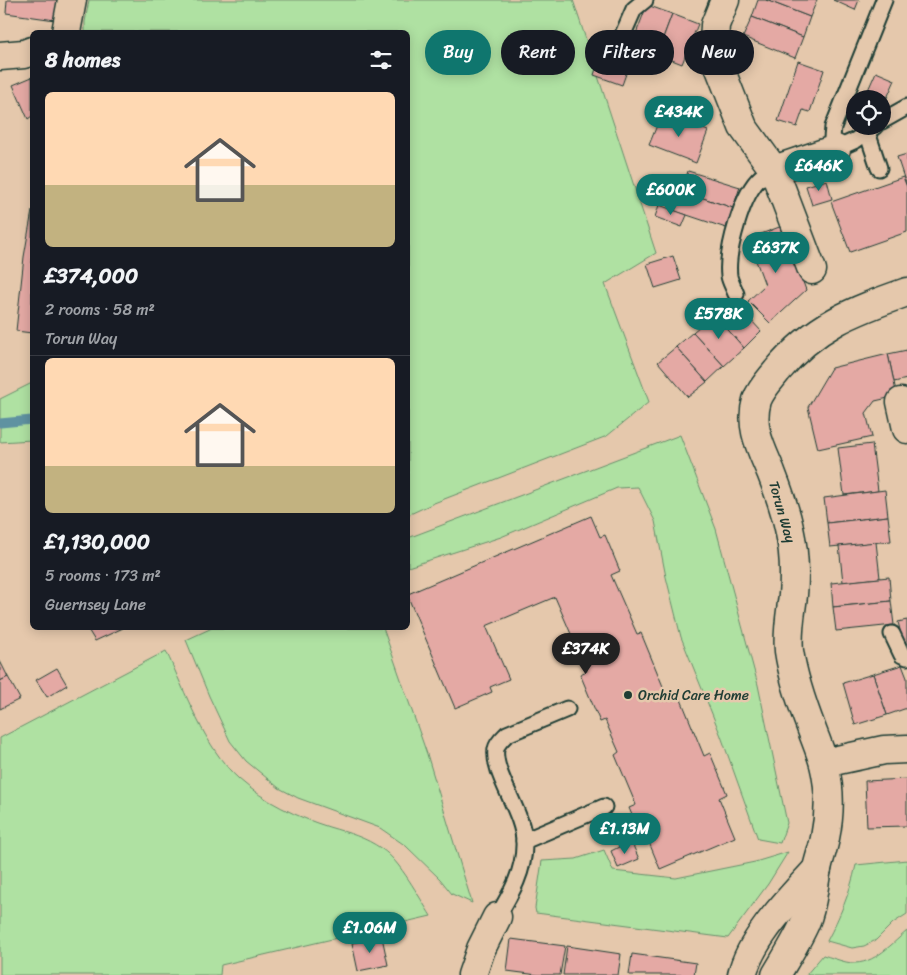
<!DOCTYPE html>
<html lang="en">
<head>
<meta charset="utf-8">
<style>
  body { margin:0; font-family:Sriracha,sans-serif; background:#20242c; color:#f1f3f6; height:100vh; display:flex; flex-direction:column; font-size:19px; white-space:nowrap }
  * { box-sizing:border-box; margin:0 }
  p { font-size:16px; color:#9ea1a6 }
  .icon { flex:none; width:28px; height:28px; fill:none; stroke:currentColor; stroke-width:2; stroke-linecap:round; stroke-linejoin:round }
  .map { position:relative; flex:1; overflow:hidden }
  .details { position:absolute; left:30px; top:30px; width:380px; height:600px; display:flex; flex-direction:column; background:#171b24; border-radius:8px; box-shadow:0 2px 12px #0003 }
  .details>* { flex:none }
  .banner { position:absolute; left:425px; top:30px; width:406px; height:45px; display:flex; gap:10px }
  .fabs { position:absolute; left:846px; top:90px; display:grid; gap:10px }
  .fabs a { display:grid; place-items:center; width:45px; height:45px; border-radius:50%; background:#171b24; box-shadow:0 2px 12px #0003; font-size:25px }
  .price { position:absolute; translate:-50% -42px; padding:0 11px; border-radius:18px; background:#0f766e; color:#fff; font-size:16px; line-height:32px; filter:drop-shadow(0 1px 2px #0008) }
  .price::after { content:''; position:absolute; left:50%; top:30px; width:15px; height:11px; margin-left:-8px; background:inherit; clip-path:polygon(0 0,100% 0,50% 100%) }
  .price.current { background:#222; color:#fff }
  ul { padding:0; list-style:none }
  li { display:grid; align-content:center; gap:10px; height:265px; padding:0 15px }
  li+li { border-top:1px solid #363941 }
  li span { display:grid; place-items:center; height:155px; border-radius:8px; color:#555 }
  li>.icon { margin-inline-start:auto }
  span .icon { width:90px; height:90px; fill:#fffc; stroke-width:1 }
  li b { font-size:21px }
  h2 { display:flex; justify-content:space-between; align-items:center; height:60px; padding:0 15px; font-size:21px }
  .tag { padding:0 18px; border-radius:22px; background:#171b24; box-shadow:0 2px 12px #0003; font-size:18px; line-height:45px }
  .tag.current { background:#0f766e; color:#fff }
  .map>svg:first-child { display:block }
</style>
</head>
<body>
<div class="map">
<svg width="907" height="975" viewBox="0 0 907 975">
  <rect width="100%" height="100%" fill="#e5c8ac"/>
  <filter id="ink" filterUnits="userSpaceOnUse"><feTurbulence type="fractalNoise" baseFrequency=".02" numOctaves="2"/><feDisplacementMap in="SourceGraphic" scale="10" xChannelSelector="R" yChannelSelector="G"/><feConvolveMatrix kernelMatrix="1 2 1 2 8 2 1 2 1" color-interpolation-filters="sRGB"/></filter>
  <g filter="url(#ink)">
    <g fill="#afe1a2" stroke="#678f6b">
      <path d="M89,0H573L656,253L605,284L649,402L607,436L434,503L408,515V32H85V22Z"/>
      <path d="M32,383V440L0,442V399Z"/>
      <path d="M680,435L716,529L758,685L787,823L780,843L758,839L721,736L681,637L666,577L655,521L638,487L617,488L501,537L408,567V538Z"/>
      <path d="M212,628H383L427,754L472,903L452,894L440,879L406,846L380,828L298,798L279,788L246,761L230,741L209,696L186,640Z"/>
      <path d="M166,651C185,691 205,749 239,779C265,802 297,817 329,827C349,833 365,837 382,849C400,861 419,897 431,916L221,965L220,975H0V738Z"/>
      <path d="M604,850L613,871L676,878L755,862L788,852L768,884L728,938L536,913L535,908L542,861L576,859Z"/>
      <path d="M907,860V914L893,923L876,940L864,946L852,948L827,941C840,916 850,893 856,865Z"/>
      <path d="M907,931V975H806L823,955C830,957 838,960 846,962C871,968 889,946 907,931Z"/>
    </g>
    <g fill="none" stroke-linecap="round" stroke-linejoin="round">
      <path stroke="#5e92a1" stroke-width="9" d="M0,423L32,420"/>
    </g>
    <g fill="#e4a9a4" stroke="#1f3d34">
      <path d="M7,0H58L55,20L6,13Z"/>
      <path d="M758,0H766L810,17L803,37L752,17Z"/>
      <path d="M766,0H817L810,17Z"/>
      <path d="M833,0H859L855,10Z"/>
      <path d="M647,5L672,14L657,54L632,44Z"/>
      <path d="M672,14L698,24L682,64L657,54Z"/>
      <path d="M752,17L803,37L795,58L743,37Z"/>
      <path d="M603,47L632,57L622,85L594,75Z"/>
      <path d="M798,61L824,70L810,112L803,110L797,127L778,121Z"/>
      <path d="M876,72L895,80L887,98L868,90Z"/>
      <path d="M32,77V116L28,119L13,85Z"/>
      <path d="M662,113L708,131L696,163L649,145Z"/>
      <path d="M907,154V187L897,157Z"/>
      <path d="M688,171L740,187L733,208L682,191Z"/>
      <path d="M903,177L907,187V232L850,252L831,202Z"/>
      <path d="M827,180L832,199L812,205L806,186Z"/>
      <path d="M682,191L733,208L726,228L675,211Z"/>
      <path d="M659,205L687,215L682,227L655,217Z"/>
      <path d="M32,211V333L16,331L24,257Z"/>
      <path d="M782,226L806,290L770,323L748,301L765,285L748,239Z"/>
      <path d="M673,256L681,280L655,288L647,264Z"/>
      <path d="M731,298L761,331L744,348L714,314Z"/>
      <path d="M714,314L744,348L724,366L693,332Z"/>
      <path d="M693,332L724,366L707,382L676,347Z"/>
      <path d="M676,347L707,382L688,397L658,362Z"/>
      <path d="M907,350V379L894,382L888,354Z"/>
      <path d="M888,354L897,396L875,401L866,413L872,437L818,449L808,407L831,368Z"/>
      <path d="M872,444L878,491L844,495L838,448Z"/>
      <path d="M885,490L888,516L827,523L824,498Z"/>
      <path d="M591,516L600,537L605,535L620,571L611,575L637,634L641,633L669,701L680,697L704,756L710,753L727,794L719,798L735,837L660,869L648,840L643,841L629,808L636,805L615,755L619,752L605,720L600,722L580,674L587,671L555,597L486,626L509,679L490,687L492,692L455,708L408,597V594Z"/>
      <path d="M888,516L891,541L830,547L827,523Z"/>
      <path d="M876,542L880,578L843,582L839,546Z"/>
      <path d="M889,577L891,601L833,607L831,583Z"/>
      <path d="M891,601L894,625L836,631L833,607Z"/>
      <path d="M907,620V645L904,646L898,622Z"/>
      <path d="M87,628H123L95,641Z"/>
      <path d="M0,661L8,677L0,681Z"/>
      <path d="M902,665L907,678V708L887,715L873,674Z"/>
      <path d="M57,668L67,685L47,697L36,680Z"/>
      <path d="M873,674L887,715L855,725L843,683Z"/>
      <path d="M8,677L20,699L0,709V681Z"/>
      <path d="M907,779V826L867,827L865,781Z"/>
      <path d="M631,841L639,859L618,868L611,851Z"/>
      <path d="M382,937L388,965L358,971L352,943Z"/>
      <path d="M511,939L565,946L560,975H538L507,971Z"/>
      <path d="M567,946L621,954L618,975H563Z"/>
      <path d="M632,954L696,963L694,975H629Z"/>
    </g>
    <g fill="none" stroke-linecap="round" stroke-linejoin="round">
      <g stroke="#1f3d34" stroke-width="19">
        <g id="lane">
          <path d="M620,41L634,9L645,0"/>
          <path d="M882,121L907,107"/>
          <path d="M875,126L856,140L836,149L832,138L833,127L884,0"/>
          <path d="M867,132L879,168"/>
          <path d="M736,294C734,288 730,282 729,276C726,252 742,193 761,177C765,174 770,172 774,170"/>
          <path d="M892,634L902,655L907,657"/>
          <path d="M524,841L604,807"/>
          <path d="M497,917C511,894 525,870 524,842C524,813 492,773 496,749C497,743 503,738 507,734L567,709"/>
        </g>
      </g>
      <g stroke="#1f3d34" stroke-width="31">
        <g id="street">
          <path d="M725,0L715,25L714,43L717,61L743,127L774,170L812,270"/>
          <path d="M66,32L72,0"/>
          <path d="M0,56L24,54L32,51"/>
          <path d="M774,170L836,149"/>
          <path d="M901,402L907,429"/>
          <path d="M824,763L884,750L907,749"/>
          <path d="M472,975L481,949L497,917"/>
          <path d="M742,975C751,937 791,898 817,869"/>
          <path d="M776,975C786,958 797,941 805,923C813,906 813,887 817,869C819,859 823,849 825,838C830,814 830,788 824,764C821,753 816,741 812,730C802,704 793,678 789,651C787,632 791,613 793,595C795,574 794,550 789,528C785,509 778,490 771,472C761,448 749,427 757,400C761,389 770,380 777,371C815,325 853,311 907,292"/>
        </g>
      </g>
      <use href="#lane" stroke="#e5c8ac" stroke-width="15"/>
      <use href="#street" stroke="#e5c8ac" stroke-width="28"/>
    </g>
  </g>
  <circle fill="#1f3d34" stroke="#e5c8ac" stroke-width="2" cx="628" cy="695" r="5"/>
  <g text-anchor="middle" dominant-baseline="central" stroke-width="5" stroke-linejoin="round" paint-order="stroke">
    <g font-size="14" fill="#1f3d34" stroke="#e5c8ac">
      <text transform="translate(782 512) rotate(74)">Torun Way</text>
    </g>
    <g font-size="14" fill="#1f3d34" stroke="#e5c8ac" text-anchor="start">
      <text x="638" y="695">Orchid Care Home</text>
    </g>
  </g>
</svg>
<div class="fabs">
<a><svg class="icon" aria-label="locate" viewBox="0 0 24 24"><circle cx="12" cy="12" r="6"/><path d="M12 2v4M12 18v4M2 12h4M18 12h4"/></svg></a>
</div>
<b class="price" style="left:679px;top:138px">£434K</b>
<b class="price" style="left:819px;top:192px">£646K</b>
<b class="price" style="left:671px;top:216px">£600K</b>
<b class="price" style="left:776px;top:274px">£637K</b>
<b class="price" style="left:719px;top:340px">£578K</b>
<b class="price current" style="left:586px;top:675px">£374K</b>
<b class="price" style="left:625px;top:855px">£1.13M</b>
<b class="price" style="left:370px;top:954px">£1.06M</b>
<div class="banner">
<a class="tag current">Buy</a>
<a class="tag">Rent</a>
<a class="tag">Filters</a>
<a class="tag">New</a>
</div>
<section class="details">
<h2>8 homes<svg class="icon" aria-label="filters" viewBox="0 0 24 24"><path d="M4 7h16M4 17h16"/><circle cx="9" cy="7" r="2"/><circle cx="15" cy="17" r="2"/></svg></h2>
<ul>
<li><span style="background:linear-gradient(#ffd9b3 60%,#c2b280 0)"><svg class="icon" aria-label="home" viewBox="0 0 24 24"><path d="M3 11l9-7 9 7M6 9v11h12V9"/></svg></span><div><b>£374,000</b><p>2 rooms · 58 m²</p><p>Torun Way</p></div></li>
<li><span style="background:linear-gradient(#ffd9b3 70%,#c2b280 0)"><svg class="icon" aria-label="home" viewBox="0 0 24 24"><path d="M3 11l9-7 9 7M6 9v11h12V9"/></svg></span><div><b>£1,130,000</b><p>5 rooms · 173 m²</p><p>Guernsey Lane</p></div></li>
</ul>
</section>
</div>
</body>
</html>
